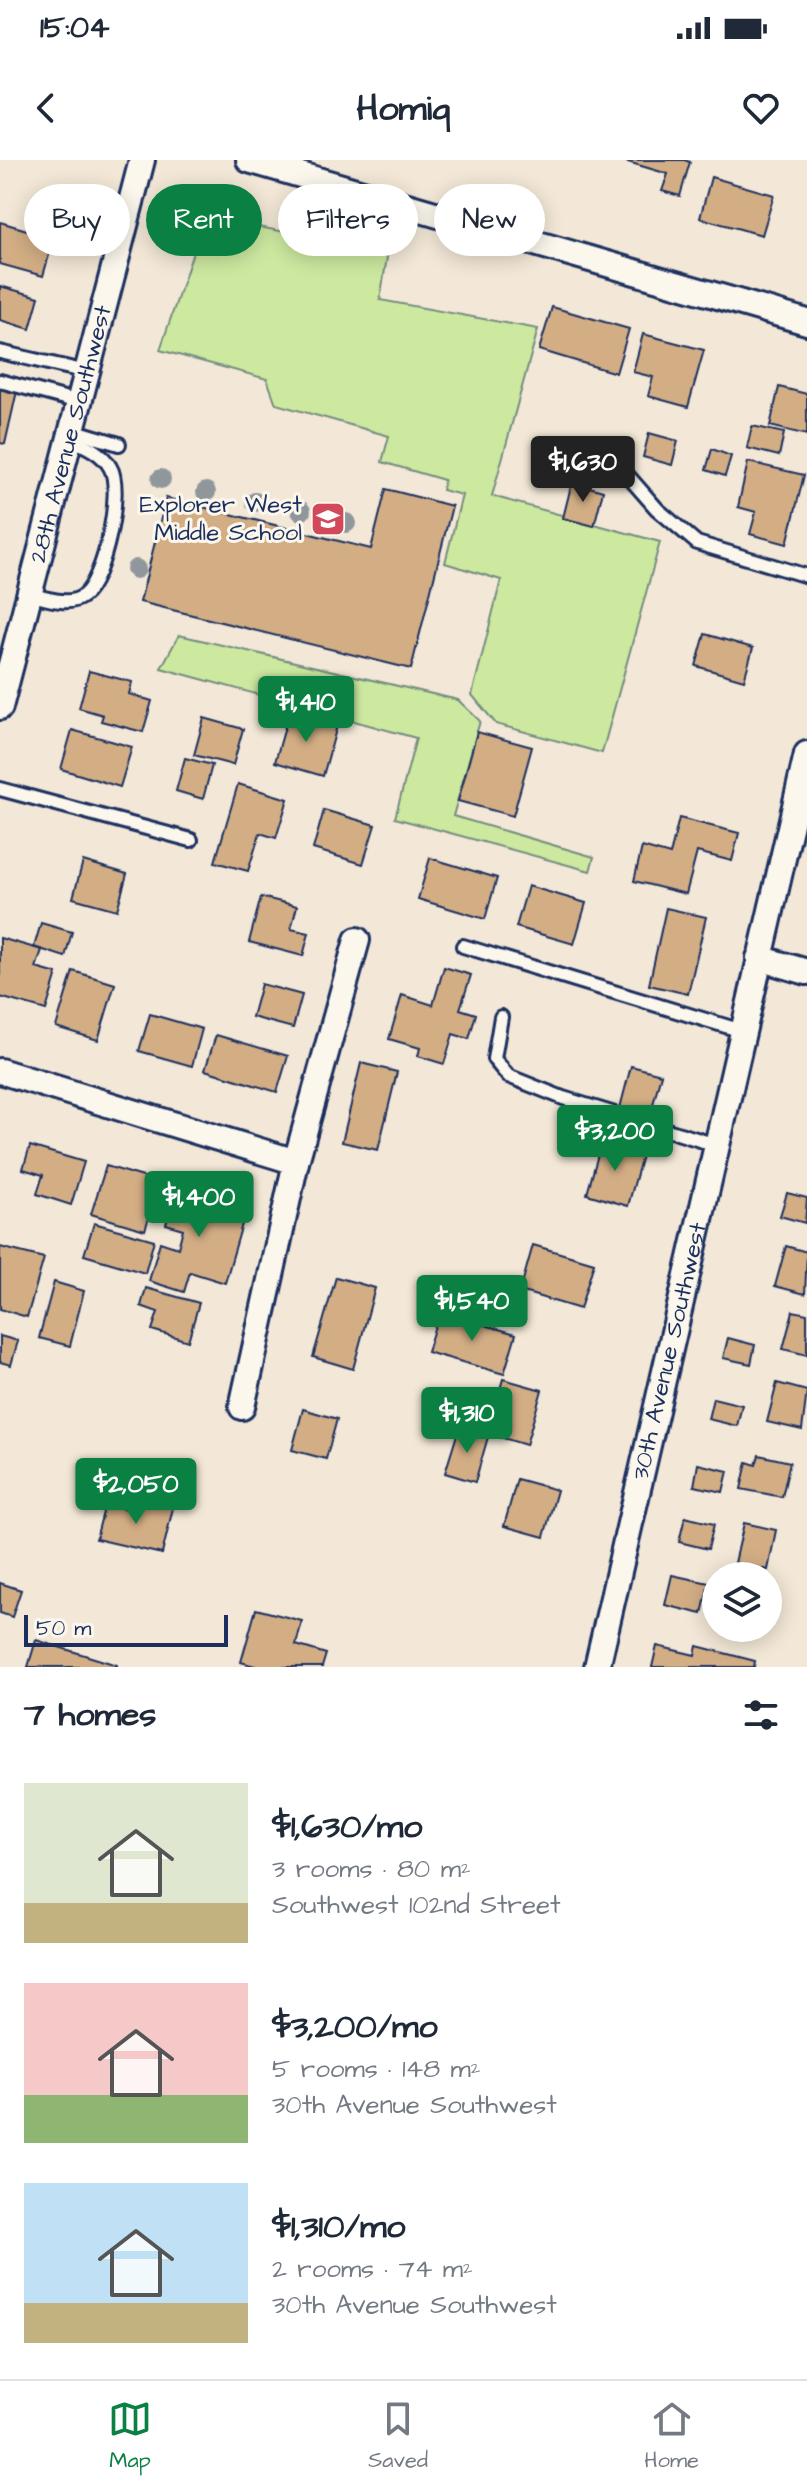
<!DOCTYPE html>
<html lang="en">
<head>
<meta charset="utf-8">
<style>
  body { margin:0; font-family:"Architects Daughter",sans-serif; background:#f2f2f3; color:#1f2937; height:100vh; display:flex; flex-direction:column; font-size:30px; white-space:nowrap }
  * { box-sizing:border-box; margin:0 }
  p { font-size:26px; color:#747a83 }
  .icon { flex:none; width:44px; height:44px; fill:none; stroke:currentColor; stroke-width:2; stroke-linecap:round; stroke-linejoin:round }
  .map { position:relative; height:1507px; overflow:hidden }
  .details { display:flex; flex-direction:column; background:#fff; flex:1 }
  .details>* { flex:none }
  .banner { position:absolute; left:24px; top:24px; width:760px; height:72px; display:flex; gap:16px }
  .fabs { position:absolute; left:702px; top:1402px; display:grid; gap:16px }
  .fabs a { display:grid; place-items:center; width:80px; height:80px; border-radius:50%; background:#fff; box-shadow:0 4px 20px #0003; font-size:40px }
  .scale { position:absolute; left:24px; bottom:20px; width:204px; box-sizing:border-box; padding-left:8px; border:4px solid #1b2f5e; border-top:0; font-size:22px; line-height:28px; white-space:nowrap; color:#1b2f5e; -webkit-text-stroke:6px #fbf7ec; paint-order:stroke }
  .price { position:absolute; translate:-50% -68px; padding:0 18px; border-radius:8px; background:#0b8043; color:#fff; font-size:26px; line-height:52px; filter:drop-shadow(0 2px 4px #0008) }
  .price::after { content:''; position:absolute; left:50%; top:48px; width:24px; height:18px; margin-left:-12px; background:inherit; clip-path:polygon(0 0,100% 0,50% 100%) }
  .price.current { background:#222; color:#fff }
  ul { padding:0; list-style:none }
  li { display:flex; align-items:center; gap:24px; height:200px; padding:0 24px }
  li span { display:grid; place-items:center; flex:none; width:224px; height:160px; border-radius:0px; color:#555 }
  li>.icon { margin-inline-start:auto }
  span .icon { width:96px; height:96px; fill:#fffc; stroke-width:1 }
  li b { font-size:34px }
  h2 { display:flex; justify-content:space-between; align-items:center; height:96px; padding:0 24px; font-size:34px }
  .chip { padding:0 28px; border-radius:36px; background:#fff; box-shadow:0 4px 20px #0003; font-size:28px; line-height:72px }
  .chip.current { background:#0b8043; color:#fff }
  .status { display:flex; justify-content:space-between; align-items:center; height:56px; padding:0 40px; background:#fff; direction:ltr }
  .status svg { height:22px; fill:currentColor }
  header { display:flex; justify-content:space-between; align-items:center; height:104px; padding:0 24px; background:#fff; font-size:36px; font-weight:700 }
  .tabs { display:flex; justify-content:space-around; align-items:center; height:112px; border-top:2px solid #e0e1e3; background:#fff; font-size:22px; color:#747a83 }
  .tabs a { display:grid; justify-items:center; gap:4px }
  .tabs .current { color:#0b8043 }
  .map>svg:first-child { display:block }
</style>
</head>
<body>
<div class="status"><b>15:04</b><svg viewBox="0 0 49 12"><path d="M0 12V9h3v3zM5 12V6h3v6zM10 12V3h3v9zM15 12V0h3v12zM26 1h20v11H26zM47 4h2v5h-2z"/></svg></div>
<header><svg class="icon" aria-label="back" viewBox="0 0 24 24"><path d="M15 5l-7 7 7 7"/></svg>Homiq<svg class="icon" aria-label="heart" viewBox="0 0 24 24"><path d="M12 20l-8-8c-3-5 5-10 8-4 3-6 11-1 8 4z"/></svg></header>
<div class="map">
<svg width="807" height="1507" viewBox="0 0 807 1507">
  <rect width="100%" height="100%" fill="#f3e8d7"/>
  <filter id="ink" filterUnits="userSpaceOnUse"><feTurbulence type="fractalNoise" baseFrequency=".0125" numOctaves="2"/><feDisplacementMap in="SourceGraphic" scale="16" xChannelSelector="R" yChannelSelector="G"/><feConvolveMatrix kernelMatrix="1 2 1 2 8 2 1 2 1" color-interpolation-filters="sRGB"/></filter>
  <g filter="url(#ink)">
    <g fill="#cde9a0" stroke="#748c7f" stroke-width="2">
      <path d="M205,57L388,91L380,140L538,169L492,336L660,382L602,593L496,564L472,535L501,420L445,403L462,335L442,330L444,320L382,302L389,276L276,244L267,219L160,190Z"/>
      <path d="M179,475L458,540L480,561L453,656L594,697L590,711L395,658L416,578L161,508Z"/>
    </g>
    <g fill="#d3ae85" stroke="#1b2f5e" stroke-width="2">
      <path d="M621,0H684L690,2L680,36L662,31L668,14Z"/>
      <path d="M711,17L774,35L762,75L700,58Z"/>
      <path d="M0,62L54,78L43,116L0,104Z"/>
      <path d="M0,126L39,137L30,169L0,160Z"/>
      <path d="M552,147L629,169L616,213L539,190Z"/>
      <path d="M643,174L704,190L688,247L648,236L653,217L633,212Z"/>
      <path d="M0,226L17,231L5,284L0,283Z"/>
      <path d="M779,227L807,234V275L770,266Z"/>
      <path d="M752,266L784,273L779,296L747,288Z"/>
      <path d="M649,273L678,281L672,305L643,297Z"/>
      <path d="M712,289L731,296L725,316L706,310Z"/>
      <path d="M748,302L804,315L787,384L750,374L756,352L738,347Z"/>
      <path d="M572,322L603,331L594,366L563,358Z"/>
      <path d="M386,329L452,346L411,509L140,442L166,338L371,389Z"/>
      <path d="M705,474L753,488L744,520L696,506Z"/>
      <path d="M89,511L132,522L129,534L152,541L143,572L101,561L103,555L79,548Z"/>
      <path d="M289,553L337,566L323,616L275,602Z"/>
      <path d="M204,558L243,569L233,605L194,595Z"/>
      <path d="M72,570L132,587L120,627L61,609Z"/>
      <path d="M477,572L532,587L513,656L458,641Z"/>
      <path d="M185,598L212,605L203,639L176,631Z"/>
      <path d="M238,624L288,639L276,678L260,673L248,711L215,702Z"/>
      <path d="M324,650L375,665L363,704L313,689Z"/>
      <path d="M679,658L739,673L732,701L697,692L686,734L634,721L642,687L670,695Z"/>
      <path d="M430,698L497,718L485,759L418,739Z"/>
      <path d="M83,701L127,714L117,750L73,738Z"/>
      <path d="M528,726L586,743L574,784L516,767Z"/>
      <path d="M261,737L297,746L291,769L309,773L303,796L249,782Z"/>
      <path d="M666,748L706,757L688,834L649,825Z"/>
      <path d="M41,763L72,772L65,797L34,787Z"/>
      <path d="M0,778L42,790L36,808L57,814L46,850L0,837Z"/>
      <path d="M444,807L471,815L460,849L476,854L469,879L453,874L444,904L418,896L420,888L389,879L402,835L433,845Z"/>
      <path d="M73,811L115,824L98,880L56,867Z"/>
      <path d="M261,824L302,835L293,868L252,857Z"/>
      <path d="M150,854L202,869L192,906L139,891Z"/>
      <path d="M216,875L288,896L277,932L205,910Z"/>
      <path d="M361,903L397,912L378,990L342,982Z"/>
      <path d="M631,906L661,914L650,956L620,948Z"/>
      <path d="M602,980L643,992L628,1046L587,1034Z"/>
      <path d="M30,986L84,1002L71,1045L37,1034L43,1015L23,1009Z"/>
      <path d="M106,1006L160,1022L145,1070L91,1054Z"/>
      <path d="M177,1026L247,1047L225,1123L190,1112L184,1132L149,1121L160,1082L178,1088L183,1069L166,1064Z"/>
      <path d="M787,1033L807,1038L805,1063L780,1056Z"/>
      <path d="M94,1063L154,1080L145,1113L84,1095Z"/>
      <path d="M533,1085L594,1103L580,1149L520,1131Z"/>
      <path d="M786,1086L807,1092L805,1134L775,1126Z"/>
      <path d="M0,1087L44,1098L27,1157L0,1149Z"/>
      <path d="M336,1117L375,1128L353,1209L313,1197Z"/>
      <path d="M54,1122L84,1131L70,1186L39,1178Z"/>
      <path d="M146,1128L199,1143L188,1181L152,1170L158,1152L141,1146Z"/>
      <path d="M793,1151L807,1154V1195L783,1189Z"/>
      <path d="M439,1152L516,1174L504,1214L427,1192Z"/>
      <path d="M0,1176L18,1181L11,1205L0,1202Z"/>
      <path d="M728,1178L755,1185L751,1204L723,1198Z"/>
      <path d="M503,1219L542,1230L526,1285L487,1273Z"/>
      <path d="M777,1223L807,1231L802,1270L767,1262Z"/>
      <path d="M713,1238L742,1245L737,1266L708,1259Z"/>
      <path d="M303,1249L337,1259L326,1299L292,1290Z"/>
      <path d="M459,1268L488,1277L475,1322L445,1313Z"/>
      <path d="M759,1295L790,1302L782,1337L741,1329L747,1302L756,1305Z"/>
      <path d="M698,1304L728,1311L723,1332L694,1326Z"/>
      <path d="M517,1319L557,1330L544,1377L504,1366Z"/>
      <path d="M134,1339L173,1348L162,1394L96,1379L105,1344L131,1350Z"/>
      <path d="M685,1357L714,1364L708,1389L679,1382Z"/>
      <path d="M744,1363L776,1370L768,1410L735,1403Z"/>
      <path d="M672,1415L709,1423L702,1454L665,1445Z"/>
      <path d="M0,1423L21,1430L12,1457L0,1453Z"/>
      <path d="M256,1449L302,1461L296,1485L326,1494L322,1507H258L241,1502Z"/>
      <path d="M36,1480L117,1505V1507H28Z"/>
      <path d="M657,1486L695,1495L697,1486L755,1501L754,1507H652Z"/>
    </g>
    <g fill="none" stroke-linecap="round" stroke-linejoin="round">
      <g stroke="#1b2f5e" stroke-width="18">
        <g id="service">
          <path d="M0,192L87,212"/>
          <path d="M0,221L79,242"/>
          <path d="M72,270L119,284"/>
          <path d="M628,316L657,349L697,383L807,416"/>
          <path d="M29,434C45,438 69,447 83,436C104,421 124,329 110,307C102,292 84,285 70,279"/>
          <path d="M0,629L191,680"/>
          <path d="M463,786L742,871"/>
          <path d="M501,857L494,899L508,916L563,938L716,985"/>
        </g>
      </g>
      <g stroke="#1b2f5e" stroke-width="30">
        <g id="minor">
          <path d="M249,0L807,162"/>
          <path id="s1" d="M0,547L142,0"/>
          <path d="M759,798L807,812"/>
          <path d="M0,911L296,1002"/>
          <path d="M242,1247L296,1002L357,780"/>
          <path id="s2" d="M597,1507L807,594"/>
        </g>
      </g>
      <use href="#service" stroke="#fbf7ec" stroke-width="12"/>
      <use href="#minor" stroke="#fbf7ec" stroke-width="24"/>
    </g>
    <g fill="#90979c">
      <circle cx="161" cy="319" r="10"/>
      <circle cx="206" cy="332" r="10"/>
      <circle cx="255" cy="342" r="10"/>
      <circle cx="301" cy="351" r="10"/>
      <circle cx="346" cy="363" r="10"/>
      <circle cx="136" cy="409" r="10"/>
    </g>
  </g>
  <defs>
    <g id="school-square" transform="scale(1.8)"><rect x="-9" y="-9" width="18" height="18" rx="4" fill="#d1495b" stroke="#fbf7ec"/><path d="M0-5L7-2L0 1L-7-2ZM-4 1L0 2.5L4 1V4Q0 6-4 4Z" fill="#fff"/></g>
  </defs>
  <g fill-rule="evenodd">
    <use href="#school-square" x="328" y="359"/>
  </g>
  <g text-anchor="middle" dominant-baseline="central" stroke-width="6" stroke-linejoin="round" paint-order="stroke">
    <g font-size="24" fill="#1b2f5e" stroke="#fbf7ec">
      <text stroke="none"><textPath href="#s1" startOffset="282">28th Avenue Southwest</textPath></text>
      <text stroke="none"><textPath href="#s2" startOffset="324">30th Avenue Southwest</textPath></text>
    </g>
    <g font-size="24" fill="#1b2f5e" stroke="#fbf7ec" text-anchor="end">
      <text x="302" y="345">Explorer West<tspan x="302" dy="28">Middle School</tspan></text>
    </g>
  </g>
</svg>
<div class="fabs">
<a><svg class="icon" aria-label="layers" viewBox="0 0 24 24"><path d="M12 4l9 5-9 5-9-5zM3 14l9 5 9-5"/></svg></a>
</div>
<div class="scale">50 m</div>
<b class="price current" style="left:583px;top:344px">$1,630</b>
<b class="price" style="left:306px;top:584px">$1,410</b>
<b class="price" style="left:615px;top:1013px">$3,200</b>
<b class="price" style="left:199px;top:1079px">$1,400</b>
<b class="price" style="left:472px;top:1183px">$1,540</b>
<b class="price" style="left:467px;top:1295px">$1,310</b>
<b class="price" style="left:136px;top:1366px">$2,050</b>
<div class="banner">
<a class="chip">Buy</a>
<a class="chip current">Rent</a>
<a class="chip">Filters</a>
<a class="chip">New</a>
</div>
</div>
<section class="details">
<h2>7 homes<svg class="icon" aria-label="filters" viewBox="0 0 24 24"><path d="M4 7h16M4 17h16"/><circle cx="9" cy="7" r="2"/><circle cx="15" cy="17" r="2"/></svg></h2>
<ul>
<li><span style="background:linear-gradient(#dfe7d0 75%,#c2b280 0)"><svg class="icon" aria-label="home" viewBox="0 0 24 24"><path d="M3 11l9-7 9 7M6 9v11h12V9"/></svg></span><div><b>$1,630/mo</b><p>3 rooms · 80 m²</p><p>Southwest 102nd Street</p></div></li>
<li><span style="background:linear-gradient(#f6c9c9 70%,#8fb573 0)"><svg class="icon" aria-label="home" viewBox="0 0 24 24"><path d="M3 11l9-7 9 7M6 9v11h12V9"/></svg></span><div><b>$3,200/mo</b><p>5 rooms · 148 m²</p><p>30th Avenue Southwest</p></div></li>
<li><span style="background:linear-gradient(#bfe0f5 75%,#c2b280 0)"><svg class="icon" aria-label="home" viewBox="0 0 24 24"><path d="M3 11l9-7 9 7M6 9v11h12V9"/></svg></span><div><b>$1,310/mo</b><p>2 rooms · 74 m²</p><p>30th Avenue Southwest</p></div></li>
</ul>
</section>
<nav class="tabs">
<a class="current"><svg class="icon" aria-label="map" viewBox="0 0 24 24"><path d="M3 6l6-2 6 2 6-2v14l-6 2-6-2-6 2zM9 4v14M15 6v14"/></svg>Map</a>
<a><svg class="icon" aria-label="saved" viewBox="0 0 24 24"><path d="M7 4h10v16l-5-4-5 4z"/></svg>Saved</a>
<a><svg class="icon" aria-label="home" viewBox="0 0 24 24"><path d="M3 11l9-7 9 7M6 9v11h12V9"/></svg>Home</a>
</nav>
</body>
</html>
